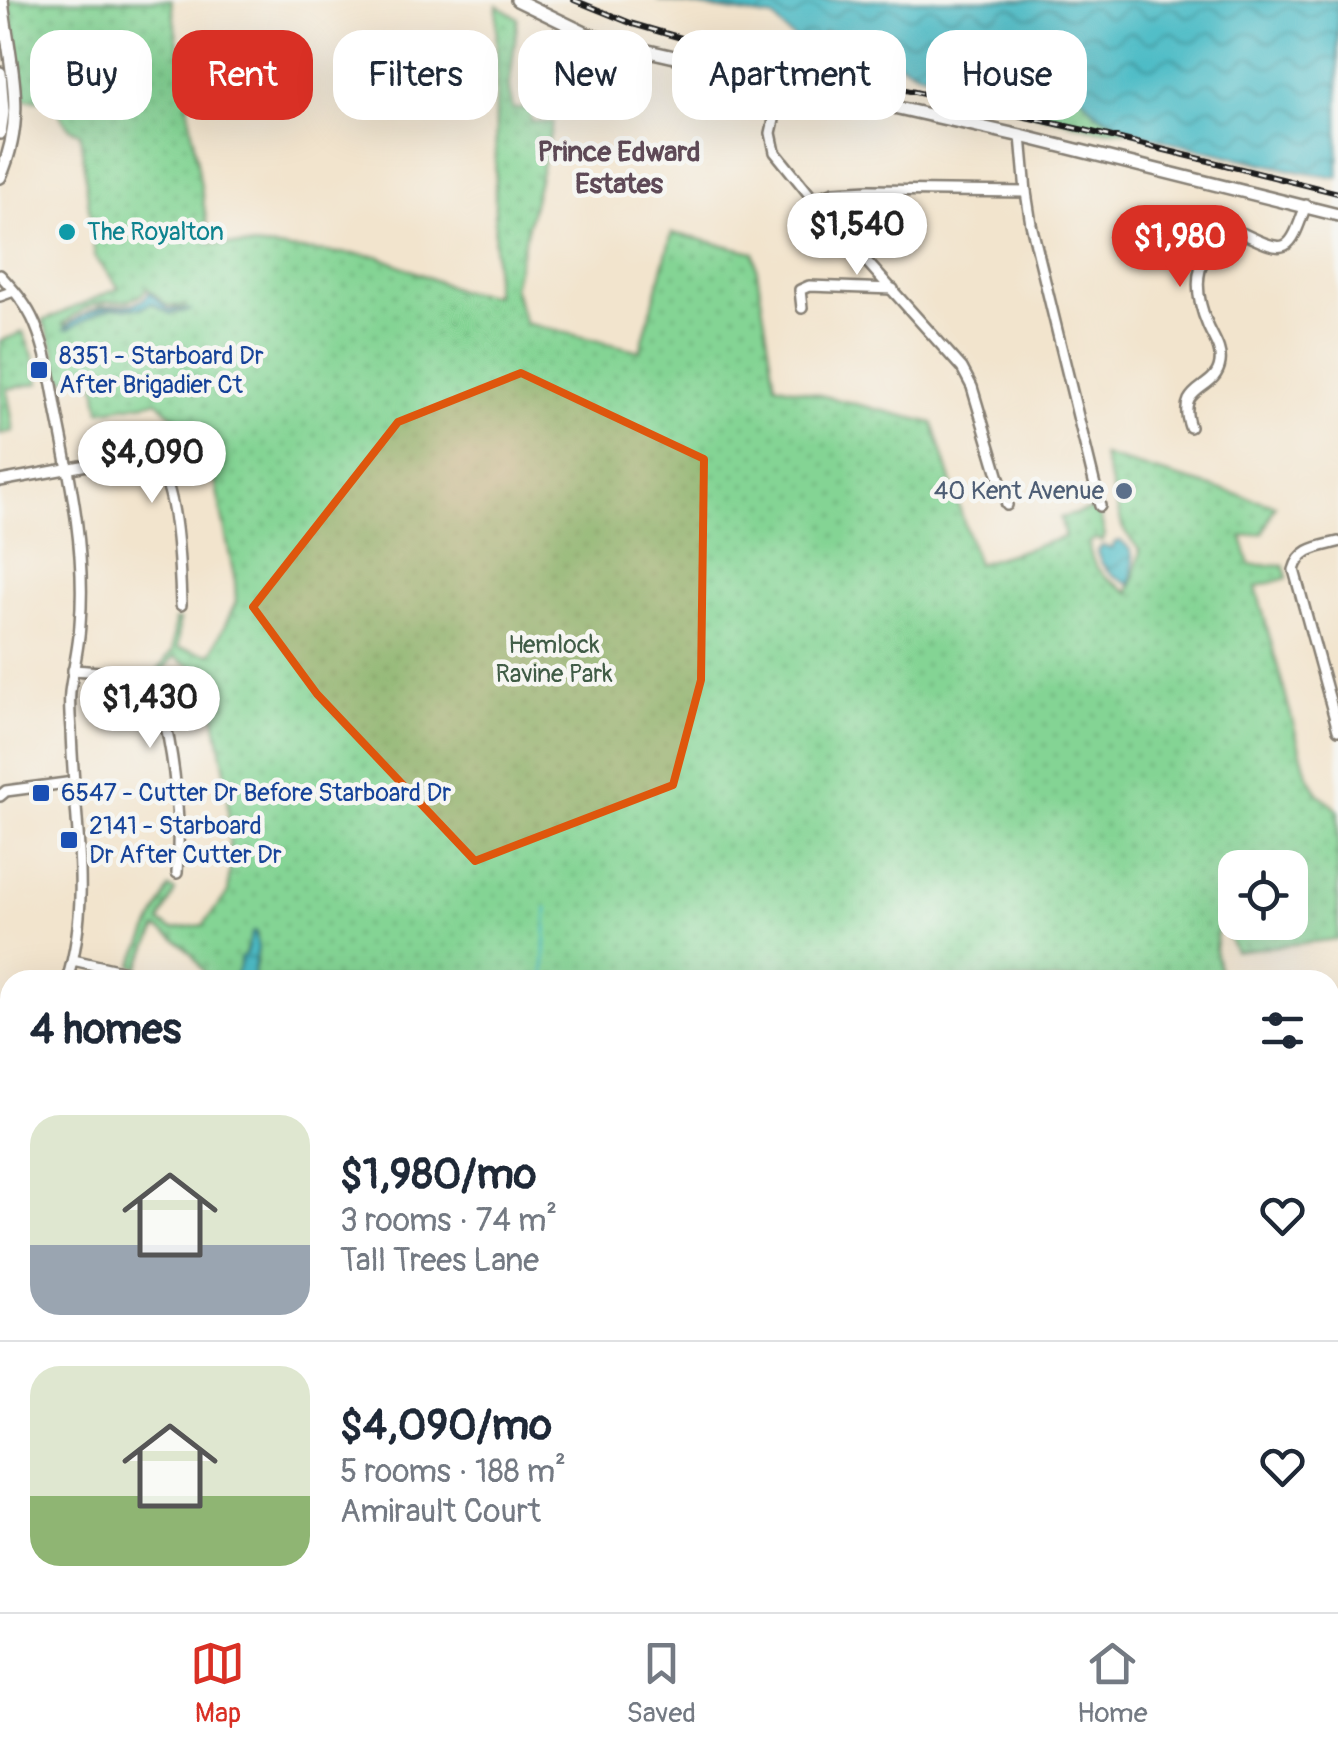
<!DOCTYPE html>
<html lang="en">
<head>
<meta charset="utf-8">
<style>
  body { margin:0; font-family:Pangolin,sans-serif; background:#f2f2f3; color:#1f2937; height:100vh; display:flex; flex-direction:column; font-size:38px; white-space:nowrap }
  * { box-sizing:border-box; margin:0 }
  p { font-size:32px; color:#747a83 }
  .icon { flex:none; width:55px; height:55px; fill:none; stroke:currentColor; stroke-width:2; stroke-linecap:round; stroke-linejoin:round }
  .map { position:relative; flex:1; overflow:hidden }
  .drawer { position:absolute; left:0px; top:970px; width:1340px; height:642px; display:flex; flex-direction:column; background:#fff; border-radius:30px 30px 0 0; box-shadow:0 10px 40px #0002 }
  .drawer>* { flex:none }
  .top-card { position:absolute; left:30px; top:30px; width:1280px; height:90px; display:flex; gap:20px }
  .fabs { position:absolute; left:1218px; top:850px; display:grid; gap:20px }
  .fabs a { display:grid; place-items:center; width:90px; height:90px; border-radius:20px; background:#fff; box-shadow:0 10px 40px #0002; font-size:50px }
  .price { position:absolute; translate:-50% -85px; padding:0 22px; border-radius:35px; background:#fff; color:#222; font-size:32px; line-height:65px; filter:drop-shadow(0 2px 5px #0008) }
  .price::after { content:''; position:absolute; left:50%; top:60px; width:30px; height:22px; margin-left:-15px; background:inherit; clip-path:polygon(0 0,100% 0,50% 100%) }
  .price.current { background:#d93025; color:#fff }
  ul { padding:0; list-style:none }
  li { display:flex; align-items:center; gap:30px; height:250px; padding:0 30px }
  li+li { border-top:2px solid #e0e1e3 }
  li span { display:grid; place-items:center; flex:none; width:280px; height:200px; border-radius:30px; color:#555 }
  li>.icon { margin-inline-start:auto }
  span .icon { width:120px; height:120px; fill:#fffc; stroke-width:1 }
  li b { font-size:42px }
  h2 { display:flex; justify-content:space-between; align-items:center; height:120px; padding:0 30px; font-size:42px }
  .chip { padding:0 35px; border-radius:30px; background:#fff; box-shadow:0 10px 40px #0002; font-size:35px; line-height:90px }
  .chip.current { background:#d93025; color:#fff }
  .tabs { display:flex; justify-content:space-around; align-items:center; height:140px; border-top:2px solid #e0e1e3; background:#fff; font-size:28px; color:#747a83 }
  .tabs a { display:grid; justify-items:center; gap:5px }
  .tabs .current { color:#d93025 }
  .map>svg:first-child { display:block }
</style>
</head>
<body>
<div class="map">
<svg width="1338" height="1612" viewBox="0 0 1338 1612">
  <defs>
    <pattern id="park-dots" width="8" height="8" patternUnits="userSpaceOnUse" patternTransform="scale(2.5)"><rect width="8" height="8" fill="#84d494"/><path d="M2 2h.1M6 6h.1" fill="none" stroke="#71b57f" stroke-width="1.8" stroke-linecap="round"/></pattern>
    <pattern id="water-waves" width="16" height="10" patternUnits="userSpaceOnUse" patternTransform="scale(2.5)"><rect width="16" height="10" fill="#4ebcc6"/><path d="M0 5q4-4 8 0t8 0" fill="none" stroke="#4098a0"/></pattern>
  </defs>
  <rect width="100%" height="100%" fill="#f6f6f2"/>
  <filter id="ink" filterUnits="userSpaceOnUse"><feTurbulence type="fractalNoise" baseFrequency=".01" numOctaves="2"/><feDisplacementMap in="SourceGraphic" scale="20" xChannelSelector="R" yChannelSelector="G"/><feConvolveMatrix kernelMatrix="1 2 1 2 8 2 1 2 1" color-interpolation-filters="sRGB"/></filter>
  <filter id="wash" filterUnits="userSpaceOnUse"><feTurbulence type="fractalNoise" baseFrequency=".0048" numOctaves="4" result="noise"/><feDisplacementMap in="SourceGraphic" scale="40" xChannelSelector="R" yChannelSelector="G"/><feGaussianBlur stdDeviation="2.25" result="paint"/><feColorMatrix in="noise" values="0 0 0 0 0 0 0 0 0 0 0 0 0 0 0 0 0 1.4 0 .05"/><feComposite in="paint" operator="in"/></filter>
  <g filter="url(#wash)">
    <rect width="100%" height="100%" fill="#f2e4cd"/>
    <g fill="#e5d3f0">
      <path d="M987,1602L1185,1603L1178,1612H976Z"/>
      <path d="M1227,1602L1303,1603L1304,1611L1221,1612Z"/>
    </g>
    <g fill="url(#park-dots)" stroke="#507858" stroke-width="2.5" fill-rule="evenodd">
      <path d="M9,0H171L210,243L378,256L460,291L494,295L497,5L518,18L509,88L513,109H531V122H553L513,287L525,323L640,351L672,233L754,252L775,384L933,423L977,564L1065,537L1060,518L1098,508L1105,536L1102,541L1096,539L1089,542C1090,571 1108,579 1130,593L1129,588L1132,585L1140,551L1123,529L1103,456L1275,505L1263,533L1242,537L1250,565H1284L1287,578L1256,587L1307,774L1318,793L1338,810V939L1235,951L1219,918L1215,949L1222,980H252L257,959V934L253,933L244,956L240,958L241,964L234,979L208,980C194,953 183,942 157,928L138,968L132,965L169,888L175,891L160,922L172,929L203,925L228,893L230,863L227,782L207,675L174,657L157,679L154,676L172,651L175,620H179L178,648L211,654L236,602L235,582L209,450L157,401L100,411L94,374L61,380L54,349L43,321L119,288L95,257L80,133L70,128L49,101L24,99ZM147,288L166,305L187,306L168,309L150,298L139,303L99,306L66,325L63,324C71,317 83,310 92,305C111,296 135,308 147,288ZM1235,868H1290V922H1235Z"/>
      <path d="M1019,56L1075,88L1098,114L1134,131L1096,129L929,85C939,71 951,72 966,75C973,77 983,74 990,72L998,58Z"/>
      <path d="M23,332L33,356L39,383L7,389L14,431L0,434V341Z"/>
      <path d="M1338,1206V1269L1330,1272V1207Z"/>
      <path d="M0,1406L10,1410V1571L0,1577Z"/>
      <path d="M287,1603V1602L418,1603L399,1612H289Z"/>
      <path d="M843,1603H970L976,1612H862Z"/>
    </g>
    <g fill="url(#water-waves)" stroke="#356c71" stroke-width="2.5">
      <path d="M657,0H1338V178L1305,173L1173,143L1134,131L1097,114L1075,88L1061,78L1019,56L998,58L990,73L982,80L955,71L935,77L917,72L869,50L839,33L824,32L821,42C795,44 790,37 774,18Z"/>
      <path d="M149,292L169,310H192L170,314L152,303L141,308H113L99,312L69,329H65C72,322 84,314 94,310C113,300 137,313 149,292Z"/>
      <path d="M1121,541C1137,551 1134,568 1130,585C1115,577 1100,569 1097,551L1102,546L1112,549L1115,542Z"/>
      <path d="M255,931L258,948L252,980H233L240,965V958L245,955L252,933Z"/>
    </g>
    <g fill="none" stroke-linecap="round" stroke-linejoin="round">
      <path stroke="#4ebcc6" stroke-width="2.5" d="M544,980L547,908"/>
    </g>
  </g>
  <g filter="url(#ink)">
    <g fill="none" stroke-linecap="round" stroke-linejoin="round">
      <g stroke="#878074" stroke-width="14">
        <g id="minor">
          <path d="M815,90L790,99L776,111L771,133L775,152L834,225L962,368L972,387L1007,505"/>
          <path d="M1021,136L1026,192L1031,224L1100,506"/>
          <path d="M814,199L834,192L869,190L1026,192"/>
          <path d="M0,275C14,290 27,305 35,324C47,352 52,384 57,413C71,482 86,553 80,624C79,647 73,669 70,692C69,705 70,718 71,730C73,815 93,897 67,980"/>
          <path d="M0,296L14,291"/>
          <path d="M802,308L800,290L809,286L893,289"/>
          <path d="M1190,427C1175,384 1216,392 1220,363C1222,349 1213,338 1208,326C1191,286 1193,244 1242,233C1288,255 1289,253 1306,205"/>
          <path d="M0,481L120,459C134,459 147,458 157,467C178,485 180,576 181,605"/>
          <path d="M1338,542C1318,547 1300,548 1294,570L1338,730"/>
          <path d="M73,670C104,673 144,669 160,700C174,755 181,816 177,873"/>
          <path d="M0,796L6,791L74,782"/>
          <path d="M73,960L130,973L139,980"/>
          <path d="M1330,1020L1338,1019"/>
          <path d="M1330,1153L1338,1152"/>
          <path d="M0,1183L10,1159"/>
          <path d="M1330,1544L1338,1537"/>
          <path d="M30,1612L46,1602"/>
        </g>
      </g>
      <g stroke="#878074" stroke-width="16">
        <g id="major">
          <path d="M517,0L587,34L622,45L1021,136L1338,215"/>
          <path d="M0,73L3,112L0,133"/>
          <path d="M0,177C28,114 9,64 2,0"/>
          <path d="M1330,1444L1338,1438"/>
          <path d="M1200,1612L1206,1602"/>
        </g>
      </g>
      <g stroke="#878074" stroke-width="19">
        <g id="highway">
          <path d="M638,1602L730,1612"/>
          <path d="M761,1602L796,1612"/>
          <path d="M478,1612L508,1602"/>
          <path d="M527,1612L568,1605L611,1602"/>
        </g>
      </g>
      <use href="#minor" stroke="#fff" stroke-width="9"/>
      <use href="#major" stroke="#fff" stroke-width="11"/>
      <use href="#highway" stroke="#fff" stroke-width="14"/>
      <g stroke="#1c1c1c" stroke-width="6">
        <path id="rail" d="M574,0L633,24L709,46L1084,130L1338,193"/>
      </g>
      <use href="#rail" stroke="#f6f6f2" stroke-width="2.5" stroke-dasharray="8" stroke-linecap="butt"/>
    </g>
  </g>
  <path fill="#de560d" fill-opacity="0.2" stroke="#de560d" stroke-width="8" stroke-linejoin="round" d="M521,373L704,459L701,680L673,785L475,861L317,694L253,607L398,422Z"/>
  <circle fill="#0f9aa8" stroke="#f6f6f2" stroke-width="4" cx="67" cy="232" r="10"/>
  <g fill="#1a4fb4" stroke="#f6f6f2" stroke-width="4">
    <rect x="29" y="360" width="20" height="20" rx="5"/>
    <rect x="31" y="783" width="20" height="20" rx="5"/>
    <rect x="59" y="830" width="20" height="20" rx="5"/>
  </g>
  <circle fill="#5c6f8a" stroke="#f6f6f2" stroke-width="4" cx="1124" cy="491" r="10"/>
  <g text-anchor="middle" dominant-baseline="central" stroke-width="9" stroke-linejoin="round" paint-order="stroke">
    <g font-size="25" fill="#0d838f" stroke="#f6f6f2" text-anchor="start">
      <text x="87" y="232">The Royalton</text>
    </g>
    <g font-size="25" fill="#164399" stroke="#f6f6f2" text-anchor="start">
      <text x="59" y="356">8351 - Starboard Dr<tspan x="59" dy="29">After Brigadier Ct</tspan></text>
      <text x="61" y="793">6547 - Cutter Dr Before Starboard Dr</text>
      <text x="89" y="826">2141 - Starboard<tspan x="89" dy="29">Dr After Cutter Dr</tspan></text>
    </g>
    <g font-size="25" fill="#4e5e75" stroke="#f6f6f2" text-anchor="end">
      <text x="1104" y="491">40 Kent Avenue</text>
    </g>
    <g font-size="25" fill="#405c46" stroke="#f6f6f2">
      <text x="554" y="645">Hemlock<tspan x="554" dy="29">Ravine Park</tspan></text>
    </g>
    <g font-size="28" font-weight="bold" fill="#5f4a57" stroke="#f6f6f2">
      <text x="619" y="152">Prince Edward<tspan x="619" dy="32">Estates</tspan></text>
    </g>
  </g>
</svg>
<div class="fabs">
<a><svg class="icon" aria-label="locate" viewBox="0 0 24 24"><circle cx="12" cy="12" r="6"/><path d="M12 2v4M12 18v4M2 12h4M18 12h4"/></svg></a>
</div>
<b class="price" style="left:857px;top:278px">$1,540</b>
<b class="price current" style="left:1180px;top:290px">$1,980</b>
<b class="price" style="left:152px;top:506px">$4,090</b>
<b class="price" style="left:150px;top:751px">$1,430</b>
<div class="top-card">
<a class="chip">Buy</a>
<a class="chip current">Rent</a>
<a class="chip">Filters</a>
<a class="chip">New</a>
<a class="chip">Apartment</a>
<a class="chip">House</a>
</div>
<section class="drawer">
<h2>4 homes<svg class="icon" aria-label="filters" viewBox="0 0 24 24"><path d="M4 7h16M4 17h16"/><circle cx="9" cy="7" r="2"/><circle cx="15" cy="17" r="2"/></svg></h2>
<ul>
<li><span style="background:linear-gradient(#dfe7d0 65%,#9aa5b1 0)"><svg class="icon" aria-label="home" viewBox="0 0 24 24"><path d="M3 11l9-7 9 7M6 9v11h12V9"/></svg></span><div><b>$1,980/mo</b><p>3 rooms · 74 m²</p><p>Tall Trees Lane</p></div><svg class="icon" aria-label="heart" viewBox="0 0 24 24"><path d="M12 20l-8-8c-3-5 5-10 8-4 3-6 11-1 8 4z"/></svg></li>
<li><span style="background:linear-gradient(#dfe7d0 65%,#8fb573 0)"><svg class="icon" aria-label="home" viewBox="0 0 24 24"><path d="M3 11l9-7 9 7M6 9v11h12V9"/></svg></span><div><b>$4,090/mo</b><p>5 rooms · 188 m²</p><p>Amirault Court</p></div><svg class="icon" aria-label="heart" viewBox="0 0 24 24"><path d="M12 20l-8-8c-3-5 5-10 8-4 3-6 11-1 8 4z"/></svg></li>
</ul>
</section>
</div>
<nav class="tabs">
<a class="current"><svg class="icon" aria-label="map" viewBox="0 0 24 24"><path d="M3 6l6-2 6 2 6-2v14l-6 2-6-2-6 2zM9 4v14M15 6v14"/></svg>Map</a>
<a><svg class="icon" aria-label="saved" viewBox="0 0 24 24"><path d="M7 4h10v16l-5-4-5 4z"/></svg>Saved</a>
<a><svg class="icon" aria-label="home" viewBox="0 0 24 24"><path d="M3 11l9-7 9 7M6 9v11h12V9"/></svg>Home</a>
</nav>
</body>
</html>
